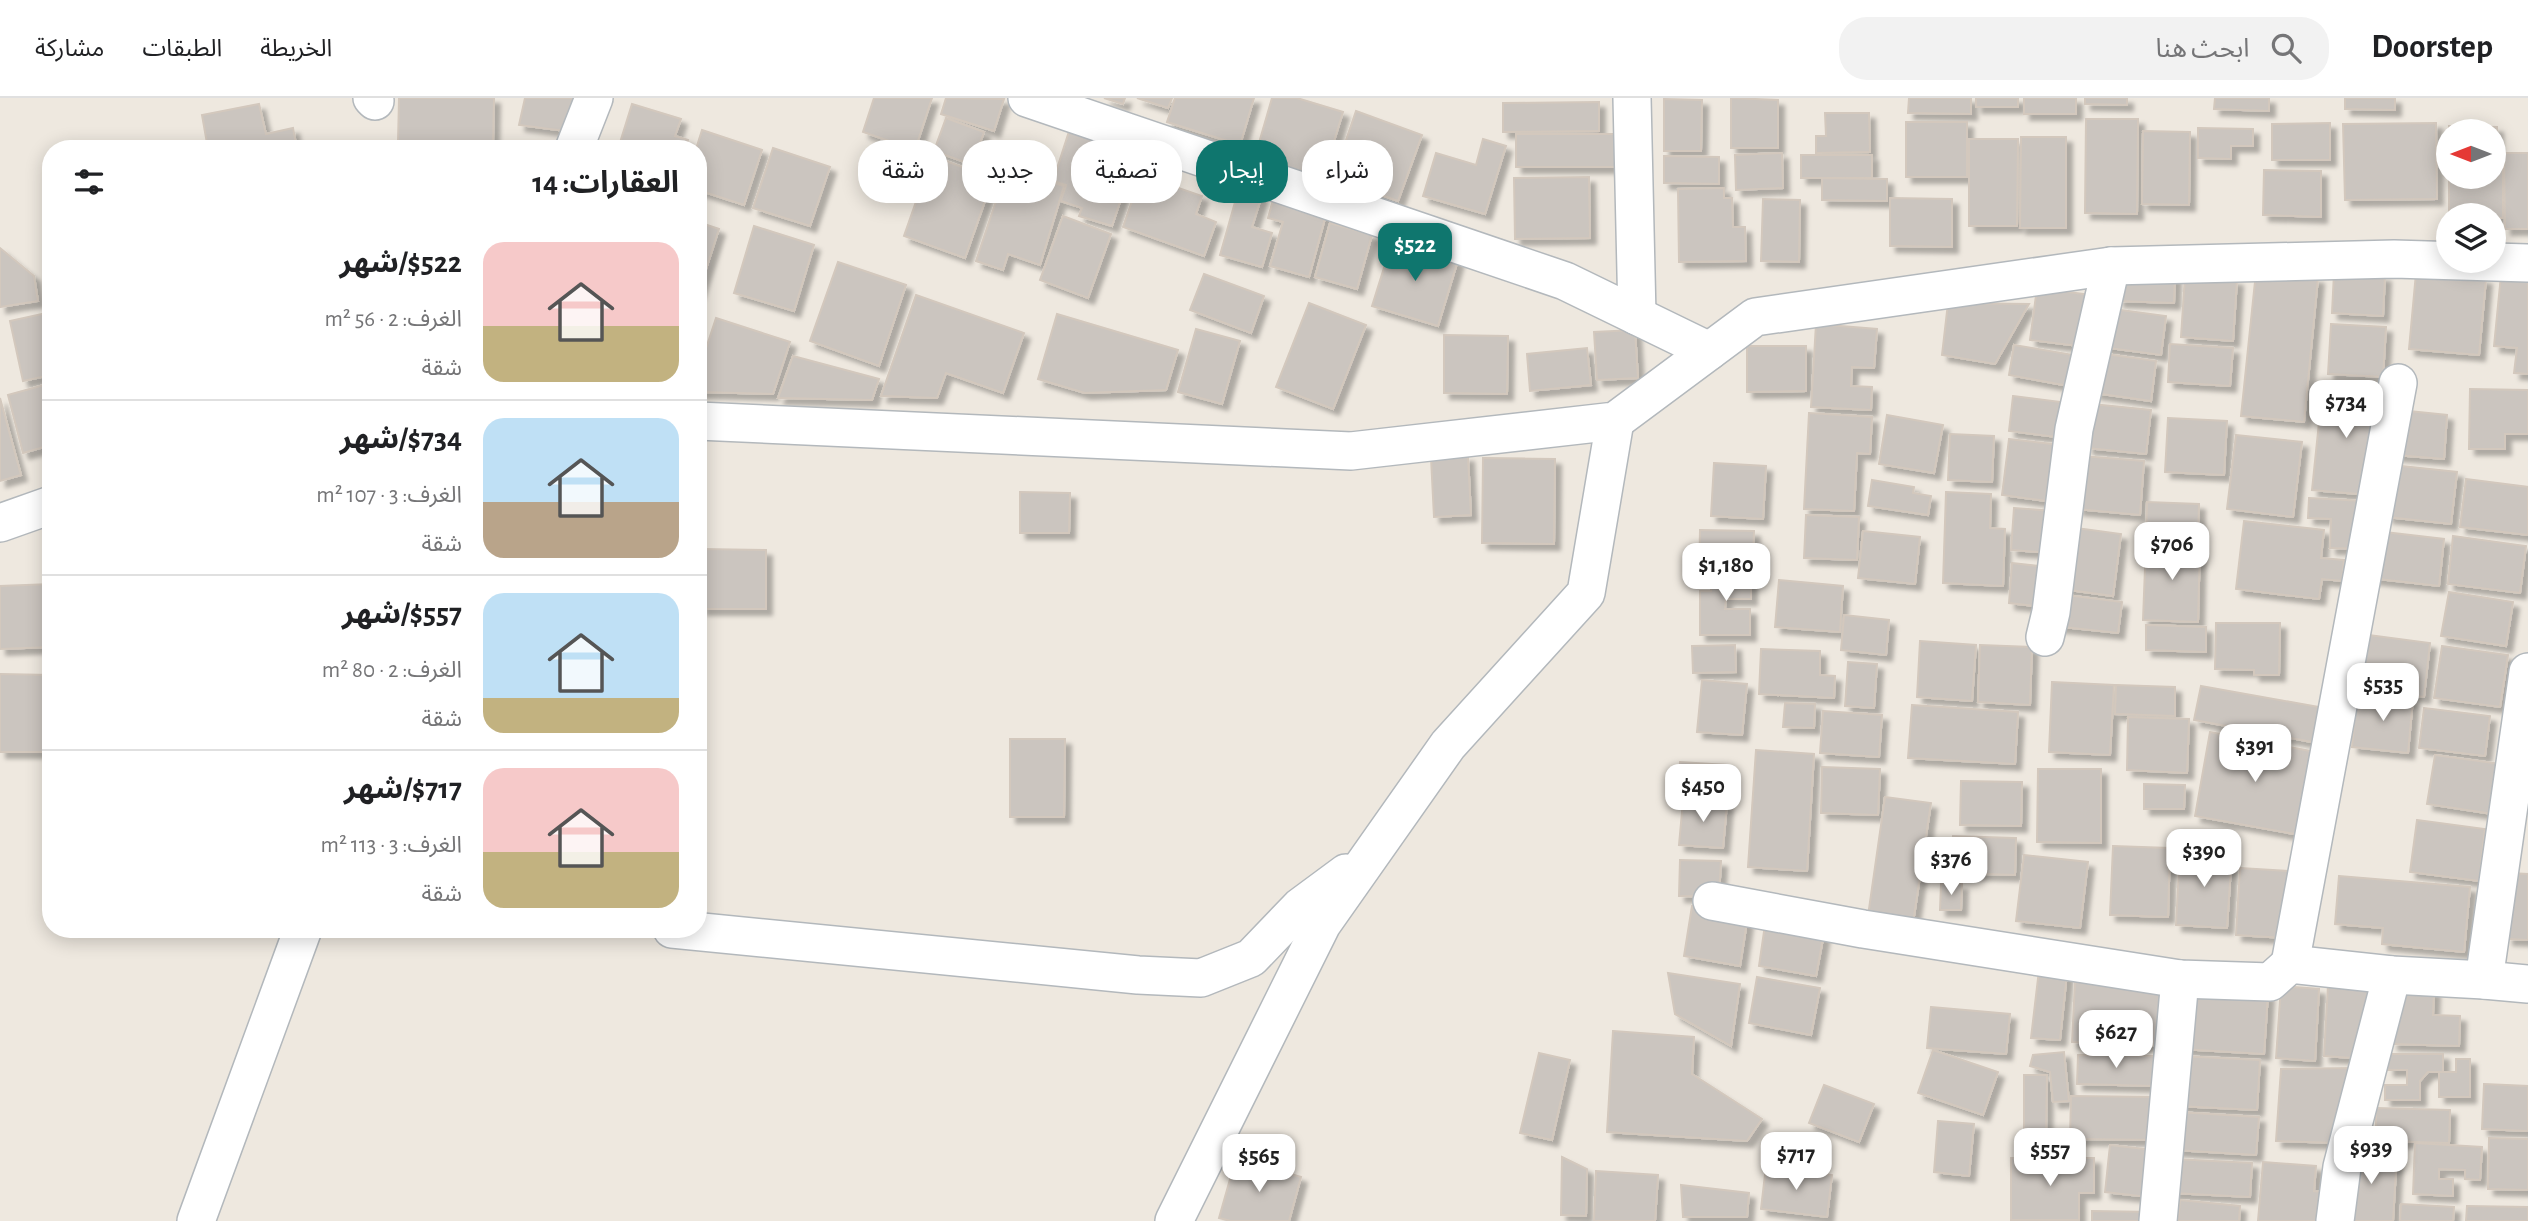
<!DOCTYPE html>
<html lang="ar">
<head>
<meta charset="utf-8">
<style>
  body { margin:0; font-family:"Alegreya Sans","Noto Sans Arabic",sans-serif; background:#f2f2f2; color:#202124; direction:rtl; height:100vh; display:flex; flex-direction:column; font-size:26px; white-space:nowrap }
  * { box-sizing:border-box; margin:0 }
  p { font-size:23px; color:#757577 }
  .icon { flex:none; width:38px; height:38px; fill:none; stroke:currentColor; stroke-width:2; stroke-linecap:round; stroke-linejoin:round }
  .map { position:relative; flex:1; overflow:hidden; direction:ltr }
  .drawer { position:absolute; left:42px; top:42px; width:665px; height:798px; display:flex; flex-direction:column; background:#fff; border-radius:28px; box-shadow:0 4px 18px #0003; direction:rtl }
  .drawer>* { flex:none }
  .hud { position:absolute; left:728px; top:42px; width:665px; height:63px; direction:rtl; display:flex; gap:14px }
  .needle { width:46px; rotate:270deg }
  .buttons { position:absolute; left:2436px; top:21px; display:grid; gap:14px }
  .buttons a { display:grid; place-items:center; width:70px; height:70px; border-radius:50%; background:#fff; box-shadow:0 4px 18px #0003; font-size:35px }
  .price { position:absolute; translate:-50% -60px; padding:0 16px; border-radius:14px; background:#fff; color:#222; font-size:23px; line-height:46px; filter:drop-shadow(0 2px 4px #0008) }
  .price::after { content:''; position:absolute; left:50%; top:42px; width:21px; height:16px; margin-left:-10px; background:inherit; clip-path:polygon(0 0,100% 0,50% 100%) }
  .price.current { background:#0f766e; color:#fff }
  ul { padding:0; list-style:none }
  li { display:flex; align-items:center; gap:21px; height:175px; padding:0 28px }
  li+li { border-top:2px solid #e0e0e0 }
  li span { display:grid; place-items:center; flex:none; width:196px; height:140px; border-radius:21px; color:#555 }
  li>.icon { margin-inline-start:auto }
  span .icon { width:84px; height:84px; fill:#fffc; stroke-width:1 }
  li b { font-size:30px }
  h2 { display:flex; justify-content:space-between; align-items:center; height:84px; padding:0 28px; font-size:30px }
  .tag { padding:0 24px; border-radius:28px; background:#fff; box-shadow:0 4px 18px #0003; font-size:24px; line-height:63px }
  .tag.current { background:#0f766e; color:#fff }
  header { display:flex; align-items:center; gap:42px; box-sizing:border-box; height:98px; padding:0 35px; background:#fff; border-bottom:2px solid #e0e0e0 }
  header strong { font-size:33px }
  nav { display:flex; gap:38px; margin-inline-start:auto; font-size:24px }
  .search { width:490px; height:63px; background:#f2f2f2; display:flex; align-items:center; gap:18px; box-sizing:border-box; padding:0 24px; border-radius:28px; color:#757577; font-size:26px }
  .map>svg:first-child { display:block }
</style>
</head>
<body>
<header>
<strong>Doorstep</strong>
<div class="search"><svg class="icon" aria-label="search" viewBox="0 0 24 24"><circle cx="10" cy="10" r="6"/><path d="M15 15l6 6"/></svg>ابحث هنا</div>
<nav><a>الخريطة</a><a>الطبقات</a><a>مشاركة</a></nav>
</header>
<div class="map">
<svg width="2528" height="1123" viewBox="0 0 2528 1123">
  <defs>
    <filter id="shadow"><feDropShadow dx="6" dy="6" stdDeviation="2" flood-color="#0004"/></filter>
  </defs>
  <rect width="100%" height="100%" fill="#eee8df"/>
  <g fill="#cbc5bf" stroke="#d3c8bd" stroke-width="2" filter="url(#shadow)">
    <path d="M399,0H494L493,47L398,45Z"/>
    <path d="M525,0H585L572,34L519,27Z"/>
    <path d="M874,0H932L915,52L863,34Z"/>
    <path d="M946,0L1004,1L994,33L941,16Z"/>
    <path d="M1104,0H1125L1123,6Z"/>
    <path d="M1137,0H1172L1168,10Z"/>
    <path d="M1175,0H1254L1240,47L1167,24Z"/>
    <path d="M1272,0H1297L1343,14L1322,82L1254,62Z"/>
    <path d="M1731,0L1778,2V50H1731Z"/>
    <path d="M1909,0H1971V16L1908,15Z"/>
    <rect x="1976" y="0" width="42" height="9"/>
    <rect x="2024" y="0" width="52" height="16"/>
    <path d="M2085,0H2127V7L2085,6Z"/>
    <path d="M2215,0H2269V13L2214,11Z"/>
    <path d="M2345,0H2395V12L2345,11Z"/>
    <path d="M1664,1L1702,2L1701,53H1664Z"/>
    <path d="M1599,4V33L1503,34V5Z"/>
    <path d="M259,6L266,36L293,30L297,51H208L202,17Z"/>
    <path d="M632,6L681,21L675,38L688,42L685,51H618Z"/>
    <path d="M1356,13L1422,37L1398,103L1333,80Z"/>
    <path d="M1825,15H1869L1870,54L1816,55V38H1826Z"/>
    <path d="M946,20L984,34L979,48L993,53L986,72L934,53Z"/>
    <path d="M2086,21H2138L2137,116L2085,115Z"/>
    <path d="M1072,24L1099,32L1090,59L1104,63V80L1126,86L1112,128L1079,118L1082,110L1061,103L1066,87L1053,83Z"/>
    <rect x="1906" y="24" width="61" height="55"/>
    <path d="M2330,25V62H2272V26Z"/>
    <path d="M2436,25L2437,101L2345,102L2343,26Z"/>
    <path d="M2449,28L2497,29V70H2503V120H2494V117H2449V79H2494V33H2449Z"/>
    <path d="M2198,30L2253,31V48H2231V61L2198,60Z"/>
    <path d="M702,32L762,52L744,107L698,92V51H696Z"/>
    <path d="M2143,33L2190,34L2189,107L2142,106Z"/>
    <rect x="1516" y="36" width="101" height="33"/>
    <path d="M2021,39H2066V130H2020Z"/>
    <path d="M1483,41L1506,48L1485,116L1423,98L1436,55L1476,67Z"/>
    <path d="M1969,41H2018L2017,128H1969Z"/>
    <path d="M773,50L830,69L810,128L753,110Z"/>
    <path d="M1782,55L1783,90L1736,92L1735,57Z"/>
    <path d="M2504,55H2528V131H2505Z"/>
    <rect x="1801" y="57" width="71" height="23"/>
    <path d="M932,58L993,80L965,160L904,138Z"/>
    <path d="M1664,58L1719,59V86L1664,85Z"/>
    <path d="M1007,70L1064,88L1040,167L1008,156L1003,172L976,163Z"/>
    <path d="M2264,72L2321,73V119L2263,117Z"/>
    <path d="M1141,77L1202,98L1196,116L1216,124L1204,158L1123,129Z"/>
    <path d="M1589,79L1590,140L1515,141L1514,80Z"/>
    <path d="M1822,80L1887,81V103L1822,102Z"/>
    <path d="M1239,90L1262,97L1252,129L1272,135L1262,169L1220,157Z"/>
    <path d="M1724,90V100H1732L1733,129H1745L1746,163L1679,164L1678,91Z"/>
    <path d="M1274,98L1327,113L1309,179L1270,168L1283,124L1268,120Z"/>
    <path d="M1890,100L1952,101V149L1890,148Z"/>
    <path d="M1763,101L1800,102L1799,164L1761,163Z"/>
    <path d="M1063,118L1111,136L1088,200L1040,182Z"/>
    <path d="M698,124L719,131L698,196Z"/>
    <path d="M1330,125L1372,137L1357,191L1315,179Z"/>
    <path d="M754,128L814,147L794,213L734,195Z"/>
    <path d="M1393,141L1458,162L1438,228L1372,208Z"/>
    <path d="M0,150L34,178L38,203L0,209Z"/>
    <path d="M838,164L906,187L879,268L810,243Z"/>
    <path d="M2256,174L2318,180L2304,324L2241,318Z"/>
    <path d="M2334,175L2385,178L2383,218L2332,215Z"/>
    <path d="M2416,175L2486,181L2479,257L2409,251Z"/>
    <path d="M1204,176L1264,198L1251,235L1190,212Z"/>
    <path d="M2118,176L2175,178L2174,205L2118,203Z"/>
    <path d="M2501,177L2528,180V276L2514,275L2517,250L2494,248Z"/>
    <path d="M2185,178L2237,182L2233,243L2181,239Z"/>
    <path d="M2037,190L2092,197L2086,249L2030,242Z"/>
    <path d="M916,197L1024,235L1003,295L946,275L937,300L881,298Z"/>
    <path d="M1309,205L1366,227L1333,311L1276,289Z"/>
    <path d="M1948,205L2029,206L1995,266L1942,257Z"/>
    <path d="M2106,210L2166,218L2161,257L2101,249Z"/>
    <path d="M51,214V277L23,283L10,223Z"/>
    <path d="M1057,216L1178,252L1166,292L1085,295L1038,281Z"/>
    <path d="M716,220L790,244L773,296L698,294V275Z"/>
    <path d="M1816,226L1877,231L1874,270L1852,269L1851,288L1872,289L1871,312L1811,309Z"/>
    <path d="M2331,226L2386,229L2383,279L2328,276Z"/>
    <path d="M1196,231L1240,243L1222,306L1178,294Z"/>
    <path d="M1635,232L1638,280L1597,282L1594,234Z"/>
    <path d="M1444,237L1508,238L1507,296L1444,295Z"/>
    <path d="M2170,246L2233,250L2230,288L2168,284Z"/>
    <path d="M2014,247L2079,258L2074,289L2009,277Z"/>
    <path d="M1747,248H1806V293L1747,294Z"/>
    <path d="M1587,250L1591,287L1530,293L1527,256Z"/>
    <path d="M2099,255L2156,263L2151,303L2094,295Z"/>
    <path d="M793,258L879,281L872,302L778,300Z"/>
    <path d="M51,285V347L23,355L8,297Z"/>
    <path d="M2323,286L2380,292L2369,397L2312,392Z"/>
    <path d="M2470,291L2528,292V336H2505V351H2469Z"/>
    <path d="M2013,298L2069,305L2064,340L2009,333Z"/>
    <path d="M0,300L21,377L0,383Z"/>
    <path d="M2092,306L2151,312L2146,356L2087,350Z"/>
    <path d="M2399,312L2447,317L2444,361L2395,357Z"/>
    <path d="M1809,315L1872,319L1870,356L1857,355L1854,413L1804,411Z"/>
    <path d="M1887,317L1943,327L1934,375L1879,366Z"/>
    <path d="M2168,320L2227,323L2224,377L2165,374Z"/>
    <path d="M1950,336L1994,338L1992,384L1948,382Z"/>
    <path d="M2236,337L2302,344L2293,419L2227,411Z"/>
    <path d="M2009,341L2061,347L2054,404L2002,397Z"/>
    <path d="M1468,358L1471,417L1434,419L1431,360Z"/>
    <path d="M2082,358L2144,363L2140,417L2077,411Z"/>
    <path d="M1483,360L1555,361L1554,446L1482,445Z"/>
    <path d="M1714,365L1766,368L1763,421L1711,418Z"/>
    <path d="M2392,367L2457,374L2451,426L2387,419Z"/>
    <path d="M2466,381L2528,389V437L2460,429Z"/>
    <path d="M1872,382L1914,389L1913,395L1931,398L1928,417L1868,408Z"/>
    <path d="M1020,394L1070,395L1069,435H1020Z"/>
    <path d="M1946,394L1991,396L1990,430L2005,431L2003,488L1943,485Z"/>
    <path d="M2309,400L2365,403L2362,451L2330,450L2331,421L2308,420Z"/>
    <path d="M2147,404L2199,406L2198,444L2146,441Z"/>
    <path d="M2014,410L2054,413L2050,455L2011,452Z"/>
    <path d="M1806,417L1859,419L1857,462L1804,460Z"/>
    <path d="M2244,423L2324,432L2321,460L2344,462L2342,483L2322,481L2319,501L2236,491Z"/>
    <path d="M2069,429L2121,436L2113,498L2061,491Z"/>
    <path d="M1700,432L1754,433L1753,462H1725V467H1709V478L1699,477Z"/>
    <path d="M1863,433L1920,439L1915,486L1858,480Z"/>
    <path d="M2376,433L2444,441L2439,488L2370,480Z"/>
    <path d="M2453,438L2526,448L2520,495L2448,486Z"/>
    <path d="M2146,444L2200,445L2198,524L2143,522Z"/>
    <path d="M701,451L766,452V511H701Z"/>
    <path d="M2012,465L2047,469L2044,509L2009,505Z"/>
    <path d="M1711,469H1751V501H1726L1725,511H1750V537H1700V493H1711Z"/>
    <path d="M1779,482L1843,488L1840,534L1775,529Z"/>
    <path d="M51,486V549L0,551V488Z"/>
    <path d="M2449,494L2513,504L2506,548L2441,538Z"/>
    <path d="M2058,496L2122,504L2118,535L2054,528Z"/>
    <path d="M1844,517L1889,522L1886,557L1841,552Z"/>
    <path d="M2216,525H2280L2279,577H2254V572L2215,571Z"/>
    <path d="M2146,527L2206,529V554L2146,552Z"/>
    <path d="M2361,536L2430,545L2424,599L2354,590Z"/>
    <path d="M1920,543L1976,547L1972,603L1917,599Z"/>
    <path d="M1735,547L1736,574L1693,575L1692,548Z"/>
    <path d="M1980,547L2032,549L2030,607L1978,604Z"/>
    <path d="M2442,548L2508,557L2500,609L2434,600Z"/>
    <path d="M1761,551L1820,553V577L1835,578L1834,600L1759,596Z"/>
    <path d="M1848,564L1877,566L1874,610L1845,608Z"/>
    <path d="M0,576L51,577V654H0Z"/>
    <path d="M1702,582L1747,586L1742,637L1697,634Z"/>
    <path d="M2052,584L2114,587L2110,657L2049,654Z"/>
    <path d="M2116,587L2175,589V618L2115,616Z"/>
    <path d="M2201,588L2319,609L2312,644L2194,622Z"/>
    <path d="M2357,596L2413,601L2408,655L2352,649Z"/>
    <path d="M1785,605L1815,606L1814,630L1783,629Z"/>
    <path d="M1912,607L2018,614L2015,666L1908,660Z"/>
    <path d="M2424,610L2490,618L2485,658L2419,650Z"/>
    <path d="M1823,613L1882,617L1879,659L1820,655Z"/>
    <path d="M2128,619L2189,621L2187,675L2127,672Z"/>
    <path d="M2210,634L2316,654L2300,737L2195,718Z"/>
    <path d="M1010,641H1065L1064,719H1010Z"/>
    <path d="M1756,652L1814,656L1807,773L1748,769Z"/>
    <path d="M2435,657L2501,666L2493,716L2427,706Z"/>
    <path d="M1680,664L1727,667L1725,701L1679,699Z"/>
    <path d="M1822,669L1880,671L1878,717L1821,715Z"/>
    <path d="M2038,671H2101V745L2037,744Z"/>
    <path d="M1961,683L2022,684L2021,728L1960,727Z"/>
    <path d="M2144,686L2185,687L2184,711H2144Z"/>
    <path d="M1885,699L1931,705L1913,825L1868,818Z"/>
    <path d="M1683,703L1727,706L1723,750L1679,747Z"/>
    <path d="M2417,722L2485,731L2479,783L2410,774Z"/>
    <path d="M1953,738L2016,740L2015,777L1952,775Z"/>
    <path d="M2113,748L2170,750L2168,819L2110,817Z"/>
    <path d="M2180,752L2232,755L2227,830L2176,827Z"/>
    <path d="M2024,757L2088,764L2080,830L2016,823Z"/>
    <path d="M1680,762L1721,763L1719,799L1679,798Z"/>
    <path d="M2240,770L2288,773L2285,840L2236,837Z"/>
    <path d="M2509,775L2528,776V842L2507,841Z"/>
    <path d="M2339,778L2470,789L2464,854L2382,846L2383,830L2335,826Z"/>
    <path d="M1941,786H1962L1961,812H1940Z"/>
    <path d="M1692,808L1748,817L1740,868L1684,858Z"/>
    <path d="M1766,820L1825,830L1816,878L1759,868Z"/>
    <path d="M2039,872L2067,875L2060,942L2031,940Z"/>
    <path d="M1668,875L1740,886L1731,948L1675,916Z"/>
    <path d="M1757,879L1820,890L1811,937L1749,925Z"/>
    <path d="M2075,884L2170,887L2167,948L2072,944Z"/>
    <path d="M2328,887L2372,889L2368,961L2324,958Z"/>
    <path d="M2281,888L2319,891L2315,963L2276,960Z"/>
    <path d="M2186,890L2268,896L2264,956L2181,951Z"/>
    <path d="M2393,891L2434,892L2433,917L2460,918L2459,948L2392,946Z"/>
    <path d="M1931,909L2010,916L2006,956L1927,950Z"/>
    <path d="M1613,933L1694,939L1692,976L1762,1021L1747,1043L1607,1034Z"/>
    <path d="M1933,952L1998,974L1983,1017L1918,995Z"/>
    <path d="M2064,954L2069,1003L2053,1004L2050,974L2030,968L2033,957Z"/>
    <path d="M1539,955L1570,962L1552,1042L1520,1035Z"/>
    <path d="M2388,956H2443V974H2428L2420,983V1002H2385V987H2407V972H2388Z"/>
    <path d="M2078,957L2155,958L2154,988L2077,986Z"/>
    <path d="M2180,958L2260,962L2257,1012L2177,1008Z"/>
    <path d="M2456,961H2470V999H2439V974H2456Z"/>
    <path d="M2354,970L2338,1045L2276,1043L2281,971Z"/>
    <path d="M2024,977H2047L2046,1041H2024Z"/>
    <path d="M2484,986L2528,988V1033L2482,1031Z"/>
    <path d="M1824,987L1874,1006L1859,1044L1809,1025Z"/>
    <path d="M2071,998L2160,999V1042L2070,1041Z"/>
    <path d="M2376,1010L2450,1012L2449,1045L2376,1043Z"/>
    <path d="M2177,1014L2259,1019L2256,1057L2175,1052Z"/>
    <path d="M1938,1023L1974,1026L1969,1078L1934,1074Z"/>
    <path d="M2489,1040L2528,1041V1092L2488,1091Z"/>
    <path d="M2415,1045L2482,1049L2480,1082L2465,1081V1072L2439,1071V1081H2453V1098L2413,1096Z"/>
    <path d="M2110,1047L2153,1052L2148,1099L2105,1094Z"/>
    <path d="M2349,1053L2397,1055L2393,1123H2345Z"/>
    <path d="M1562,1059L1587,1071L1586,1118L1561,1117Z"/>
    <path d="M1236,1060L1301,1079L1289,1123H1231L1219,1120Z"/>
    <path d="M2011,1060H2094V1095H2079V1122H2011Z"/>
    <path d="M2174,1061L2252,1065L2250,1099L2172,1095Z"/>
    <path d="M2263,1064L2316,1068L2314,1093L2329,1094L2326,1123H2258Z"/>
    <path d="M1766,1068L1832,1077L1827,1119L1761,1111Z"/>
    <path d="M1596,1073L1658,1077L1655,1123H1594Z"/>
    <path d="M1681,1087L1749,1095L1747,1119H1683Z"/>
    <path d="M2180,1102L2240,1108L2239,1123H2178Z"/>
    <path d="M2401,1106L2454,1109L2453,1123H2400Z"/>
    <path d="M2467,1108L2528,1109V1123H2466Z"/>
    <path d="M2092,1113L2153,1114L2152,1123H2092Z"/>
  </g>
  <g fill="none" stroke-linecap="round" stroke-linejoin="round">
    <g stroke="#b3b8bc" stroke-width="40">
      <g id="minor">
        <path d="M372,0L375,3"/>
        <path d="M1027,0L1565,183L1709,253"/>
        <path d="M1632,0L1637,218"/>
        <path d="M574,51L594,0"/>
        <path d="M698,323L1351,353L1615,323L1755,219L2111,168L2394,161L2528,165"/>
        <path d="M0,425L51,407"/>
        <path d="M2045,539L2051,514L2074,331L2111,168"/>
        <path d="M1712,803L1863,831L2180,881L2270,884L2290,866L2392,877L2484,882L2528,886"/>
        <path d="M672,831L1138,877L1201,880L1251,860L1300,809L1346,775"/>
        <path d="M2290,866L2398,285"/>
        <path d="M2484,882L2528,574"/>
        <path d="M196,1123L303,831"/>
        <path d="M1174,1123L1322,826L1448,647L1586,495L1615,323"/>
        <path d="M2158,1123L2180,881"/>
        <path d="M2335,1123L2342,1069L2392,877"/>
      </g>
    </g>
    <use href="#minor" stroke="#fff" stroke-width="37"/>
  </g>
</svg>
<div class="buttons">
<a><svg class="needle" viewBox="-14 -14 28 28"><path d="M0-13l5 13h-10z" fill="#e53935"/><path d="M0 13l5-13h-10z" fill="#757577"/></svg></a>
<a><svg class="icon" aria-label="layers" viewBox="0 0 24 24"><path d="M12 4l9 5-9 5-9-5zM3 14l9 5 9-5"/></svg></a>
</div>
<b class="price current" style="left:1415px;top:185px">$522</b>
<b class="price" style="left:2346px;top:342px">$734</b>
<b class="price" style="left:2172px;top:484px">$706</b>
<b class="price" style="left:1726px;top:505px">$1,180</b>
<b class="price" style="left:2383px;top:625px">$535</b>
<b class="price" style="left:2255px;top:686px">$391</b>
<b class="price" style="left:1703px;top:726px">$450</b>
<b class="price" style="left:2204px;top:791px">$390</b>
<b class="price" style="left:1951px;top:799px">$376</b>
<b class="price" style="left:2116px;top:972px">$627</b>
<b class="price" style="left:2371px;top:1088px">$939</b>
<b class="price" style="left:2050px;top:1090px">$557</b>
<b class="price" style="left:1796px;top:1094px">$717</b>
<b class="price" style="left:1259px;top:1096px">$565</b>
<div class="hud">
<a class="tag">شراء</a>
<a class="tag current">إيجار</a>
<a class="tag">تصفية</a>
<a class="tag">جديد</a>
<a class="tag">شقة</a>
</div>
<section class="drawer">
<h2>العقارات: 14<svg class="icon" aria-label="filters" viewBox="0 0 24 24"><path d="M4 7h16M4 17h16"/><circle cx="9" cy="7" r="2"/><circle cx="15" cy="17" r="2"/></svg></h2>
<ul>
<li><span style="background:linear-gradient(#f6c9c9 60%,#c2b280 0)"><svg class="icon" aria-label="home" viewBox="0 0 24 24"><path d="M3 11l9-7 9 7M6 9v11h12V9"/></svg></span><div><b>$522/شهر</b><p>الغرف: 2 · 56 m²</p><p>شقة</p></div></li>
<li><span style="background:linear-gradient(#bfe0f5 60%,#b9a48a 0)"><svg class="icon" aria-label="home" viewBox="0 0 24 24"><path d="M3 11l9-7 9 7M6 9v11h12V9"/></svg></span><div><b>$734/شهر</b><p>الغرف: 3 · 107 m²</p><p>شقة</p></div></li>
<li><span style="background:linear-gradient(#bfe0f5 75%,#c2b280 0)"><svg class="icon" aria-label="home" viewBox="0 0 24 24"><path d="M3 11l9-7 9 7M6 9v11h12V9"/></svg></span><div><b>$557/شهر</b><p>الغرف: 2 · 80 m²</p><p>شقة</p></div></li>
<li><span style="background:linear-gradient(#f6c9c9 60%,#c2b280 0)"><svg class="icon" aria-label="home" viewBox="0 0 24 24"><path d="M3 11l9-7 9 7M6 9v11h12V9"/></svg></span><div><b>$717/شهر</b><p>الغرف: 3 · 113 m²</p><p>شقة</p></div></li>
</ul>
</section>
</div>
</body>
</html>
